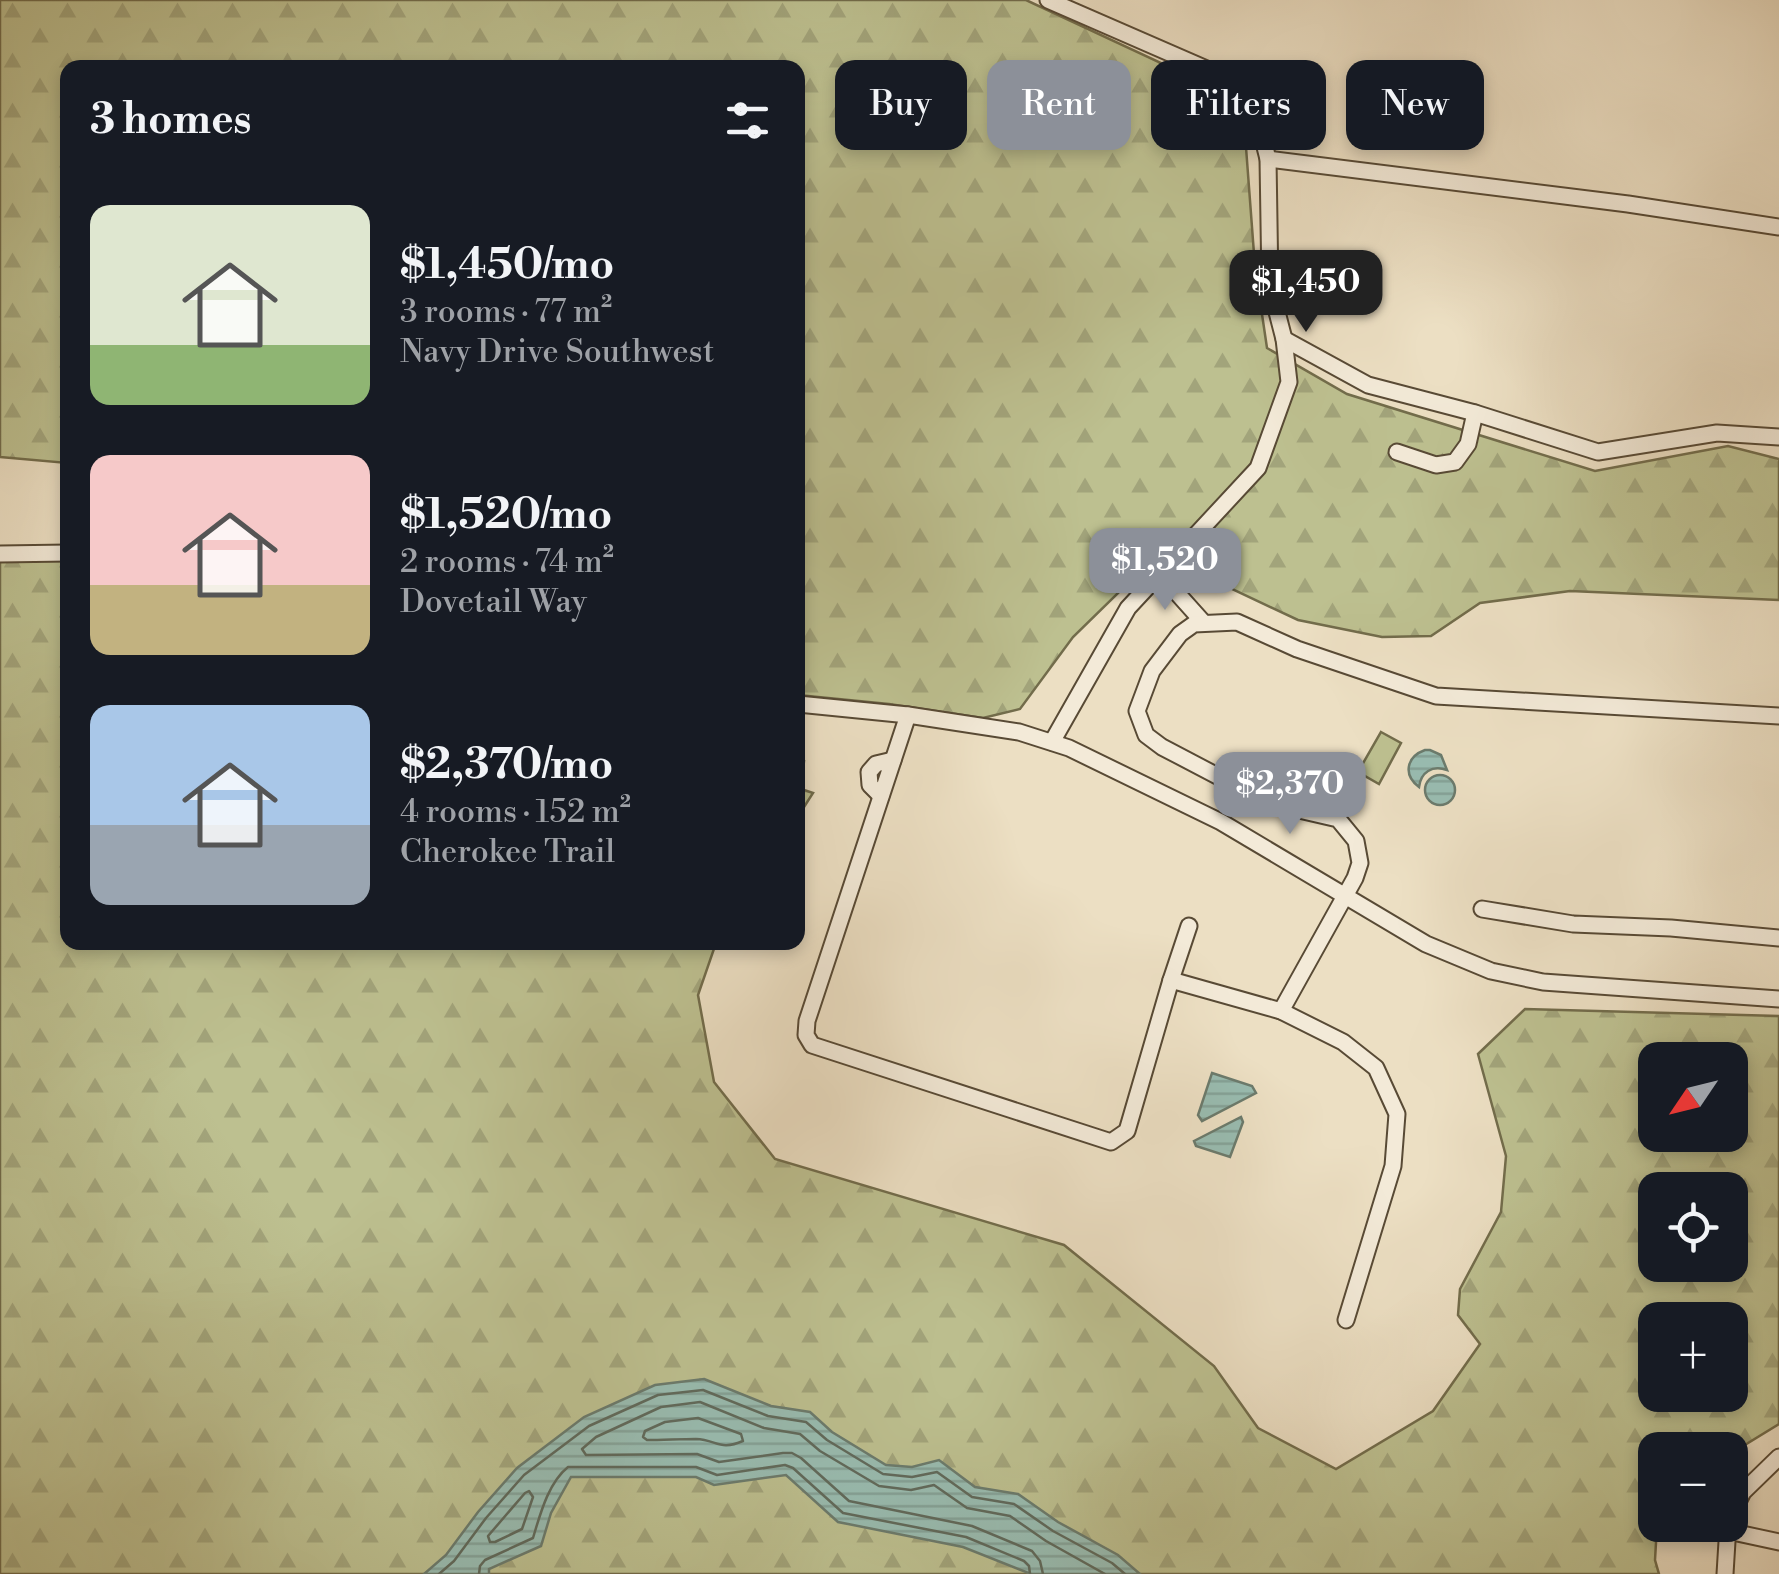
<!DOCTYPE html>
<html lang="en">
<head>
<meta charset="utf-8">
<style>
  body { margin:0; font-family:"Libre Bodoni",serif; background:#242831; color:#f1f3f6; height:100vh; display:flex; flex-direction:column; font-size:38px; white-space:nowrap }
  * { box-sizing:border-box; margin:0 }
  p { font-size:32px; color:#9ea1a6 }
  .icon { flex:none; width:55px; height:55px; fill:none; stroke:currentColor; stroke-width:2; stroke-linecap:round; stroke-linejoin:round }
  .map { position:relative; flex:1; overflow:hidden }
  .panel { position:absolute; left:60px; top:60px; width:745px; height:890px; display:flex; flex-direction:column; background:#171b24; border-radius:20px; box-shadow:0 5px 15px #0003 }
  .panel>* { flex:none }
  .top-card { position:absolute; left:835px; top:60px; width:792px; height:90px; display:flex; gap:20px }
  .needle { width:65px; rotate:235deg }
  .fabs { position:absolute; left:1638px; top:1042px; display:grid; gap:20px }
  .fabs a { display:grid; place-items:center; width:110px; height:110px; border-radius:20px; background:#171b24; box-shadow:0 5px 15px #0003; font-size:50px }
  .price { position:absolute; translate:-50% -85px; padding:0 22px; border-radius:20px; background:#8c9099; color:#fff; font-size:32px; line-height:65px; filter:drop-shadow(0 2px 5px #0008) }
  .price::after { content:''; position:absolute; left:50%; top:60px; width:30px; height:22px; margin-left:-15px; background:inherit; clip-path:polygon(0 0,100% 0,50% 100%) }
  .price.active { background:#222; color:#fff }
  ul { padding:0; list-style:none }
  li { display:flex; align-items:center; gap:30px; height:250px; padding:0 30px }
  li span { display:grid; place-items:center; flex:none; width:280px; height:200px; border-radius:20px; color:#555 }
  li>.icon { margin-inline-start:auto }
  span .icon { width:120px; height:120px; fill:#fffc; stroke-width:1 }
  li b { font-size:42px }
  h2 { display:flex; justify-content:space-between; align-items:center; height:120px; padding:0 30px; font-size:42px }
  .chip { padding:0 35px; border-radius:20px; background:#171b24; box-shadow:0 5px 15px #0003; font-size:35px; line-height:90px }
  .chip.active { background:#8c9099; color:#fff }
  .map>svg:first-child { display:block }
</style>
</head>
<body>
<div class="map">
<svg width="1779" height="1574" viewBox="0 0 1779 1574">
  <defs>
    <pattern id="forest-firs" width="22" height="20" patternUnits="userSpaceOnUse" patternTransform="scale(2.5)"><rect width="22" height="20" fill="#bdc090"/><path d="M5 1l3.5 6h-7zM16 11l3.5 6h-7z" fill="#a2a47b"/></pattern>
    <pattern id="water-rules" width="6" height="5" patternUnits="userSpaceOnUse" patternTransform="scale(2.5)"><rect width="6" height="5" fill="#99bdb2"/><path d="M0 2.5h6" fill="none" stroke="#84a298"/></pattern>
  </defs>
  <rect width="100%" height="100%" fill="#ecdfc3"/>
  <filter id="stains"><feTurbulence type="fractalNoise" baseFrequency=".002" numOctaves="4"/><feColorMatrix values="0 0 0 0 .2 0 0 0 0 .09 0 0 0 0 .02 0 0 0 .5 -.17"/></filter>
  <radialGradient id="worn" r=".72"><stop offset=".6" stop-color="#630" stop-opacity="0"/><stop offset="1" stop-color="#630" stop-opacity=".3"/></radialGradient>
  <g fill="url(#forest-firs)" stroke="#726c4b" stroke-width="2.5" fill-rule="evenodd">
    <path d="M0,0H1026L1206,84L1234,108L1245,134L1255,267L1267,348L1347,394L1595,471L1728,446L1779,459V600L1570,591L1480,603L1431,636L1382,637L1298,620L1215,581L1165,547L1073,637L1020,709L983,718L889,704L798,695V68H68L67,463L0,457Z"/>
    <path d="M67,553L68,942L716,943L698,995L714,1082L775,1159L1064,1245L1214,1366L1258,1428L1336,1469L1433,1411L1480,1344L1458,1315L1460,1289L1501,1212L1506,1156L1478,1054L1525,1009L1779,1016V1424L1730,1454V1450H1655V1525H1657L1655,1560L1659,1574H0V554ZM1655,1060H1730V1135H1655ZM1655,1190H1730V1265H1655ZM1655,1320H1730V1395H1655Z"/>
    <path d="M798,760L804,761L801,789L813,793L804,807L798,831Z"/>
  </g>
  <path fill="#bdc090" stroke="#726c4b" stroke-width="2.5" d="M1381,732L1401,743L1379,784L1358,772Z"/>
  <g fill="url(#water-rules)" stroke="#6b7b6d" stroke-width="2.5">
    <path d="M1425,750H1430L1441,755L1447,770C1432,765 1421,772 1419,787C1403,775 1406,757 1425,750Z"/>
    <circle cx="1440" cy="790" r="15"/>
    <path d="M1212,1073L1252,1086L1256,1093L1202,1121L1198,1115Z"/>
    <path d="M1241,1117L1243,1122L1230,1157L1196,1146L1194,1141Z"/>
    <path d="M704,1379L771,1406L810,1412L832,1432L886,1465L912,1467L939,1460L975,1487L1018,1494L1058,1522L1118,1555L1140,1574H1031L963,1547L838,1522L786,1475L714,1485L696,1477H571L551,1513L541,1546L489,1569V1574H424L446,1555L478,1512L517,1468L584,1417L655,1385Z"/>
  </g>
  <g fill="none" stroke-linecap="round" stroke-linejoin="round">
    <g stroke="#606a5c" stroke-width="2.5">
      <path d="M698,1418L741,1434L743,1441C720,1451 717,1440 696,1439C680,1439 663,1440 647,1440L643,1437L645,1431L665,1422Z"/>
      <path d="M529,1491L533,1497L522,1529L495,1542H490L488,1536L525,1493Z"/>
      <path d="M439,1574L454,1561L486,1518L524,1475L589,1426L658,1395L703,1390L768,1416L806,1422L827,1440L883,1474L912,1477L937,1472L972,1497L1014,1504L1053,1531L1112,1563L1125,1574"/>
      <path d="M479,1574L480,1566L485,1560L533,1538C540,1515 548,1483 568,1467H696L717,1475L785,1465L793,1468L843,1513L966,1537L1024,1561L1029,1566L1030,1574"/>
      <path d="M1043,1574L1040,1561L1032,1551L972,1526L849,1501L801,1458L792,1453H783L719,1462L697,1454L586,1455L582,1449L596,1437L661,1407L700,1402L764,1428L800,1434L820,1451L879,1486L911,1490L934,1485L967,1508L1010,1516L1046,1541L1105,1574"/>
    </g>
    <g stroke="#584a35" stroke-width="19">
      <g id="minor">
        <path d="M1048,0L1250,88L1268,159L1270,285L1284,339L1289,382L1258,468L1128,608L1052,742"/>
        <path d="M1268,159L1628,204L1779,227"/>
        <path d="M1284,339L1368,385L1475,413L1598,452L1717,433L1779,437"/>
        <path d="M1397,452L1436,465L1455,462L1468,444L1475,413"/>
        <path d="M0,554L68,553"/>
        <path d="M1160,574L1203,622"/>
        <path d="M798,704L908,715L1019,732L1069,748L1221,822L1426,944L1491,971L1543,982L1779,999"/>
        <path d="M908,715L807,1021L806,1035L812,1045L1111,1142L1127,1131L1171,980L1189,926"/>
        <path d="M881,796L870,785L869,772L876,764L893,760"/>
        <path d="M1482,909L1573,924L1671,928L1779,938"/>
        <path d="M1171,980L1281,1011L1343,1042L1376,1068L1397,1114L1393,1166L1346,1320"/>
        <path d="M1281,1011L1355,878L1360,863L1356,841L1338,819L1269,803L1162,747L1146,735L1137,711L1152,671L1180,634L1194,624L1237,622L1297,649L1436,696L1779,716"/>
        <path d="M1730,1518L1743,1492L1779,1457"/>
        <path d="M1728,1531L1779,1542"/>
        <path d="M1725,1574L1728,1525"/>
      </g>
    </g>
    <use href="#minor" stroke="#f3ead8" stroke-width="15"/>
  </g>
  <rect width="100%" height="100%" filter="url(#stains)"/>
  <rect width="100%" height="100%" fill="url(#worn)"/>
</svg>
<div class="fabs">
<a><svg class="needle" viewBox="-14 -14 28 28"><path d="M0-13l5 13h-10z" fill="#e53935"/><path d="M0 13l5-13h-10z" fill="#9ea1a6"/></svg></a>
<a><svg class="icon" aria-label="locate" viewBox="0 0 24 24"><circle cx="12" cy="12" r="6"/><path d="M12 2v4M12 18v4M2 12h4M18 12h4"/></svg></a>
<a>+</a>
<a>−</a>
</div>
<b class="price active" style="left:1306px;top:335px">$1,450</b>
<b class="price" style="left:1165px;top:613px">$1,520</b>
<b class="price" style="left:1290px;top:837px">$2,370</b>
<div class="top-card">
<a class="chip">Buy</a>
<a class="chip active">Rent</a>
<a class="chip">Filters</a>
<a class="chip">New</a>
</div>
<section class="panel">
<h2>3 homes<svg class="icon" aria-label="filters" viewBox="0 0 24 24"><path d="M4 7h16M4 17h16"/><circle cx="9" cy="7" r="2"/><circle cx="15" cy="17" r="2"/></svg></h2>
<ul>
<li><span style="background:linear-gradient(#dfe7d0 70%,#8fb573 0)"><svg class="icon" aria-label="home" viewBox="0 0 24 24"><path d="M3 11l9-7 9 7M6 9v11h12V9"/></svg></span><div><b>$1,450/mo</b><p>3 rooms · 77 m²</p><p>Navy Drive Southwest</p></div></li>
<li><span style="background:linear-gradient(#f6c9c9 65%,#c2b280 0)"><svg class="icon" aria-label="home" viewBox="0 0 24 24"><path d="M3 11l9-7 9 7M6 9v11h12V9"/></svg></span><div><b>$1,520/mo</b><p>2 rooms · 74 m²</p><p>Dovetail Way</p></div></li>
<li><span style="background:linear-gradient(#a9c7e8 60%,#9aa5b1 0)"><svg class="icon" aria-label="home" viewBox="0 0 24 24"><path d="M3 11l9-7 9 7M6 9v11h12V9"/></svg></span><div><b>$2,370/mo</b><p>4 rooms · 152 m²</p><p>Cherokee Trail</p></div></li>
</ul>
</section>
</div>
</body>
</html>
